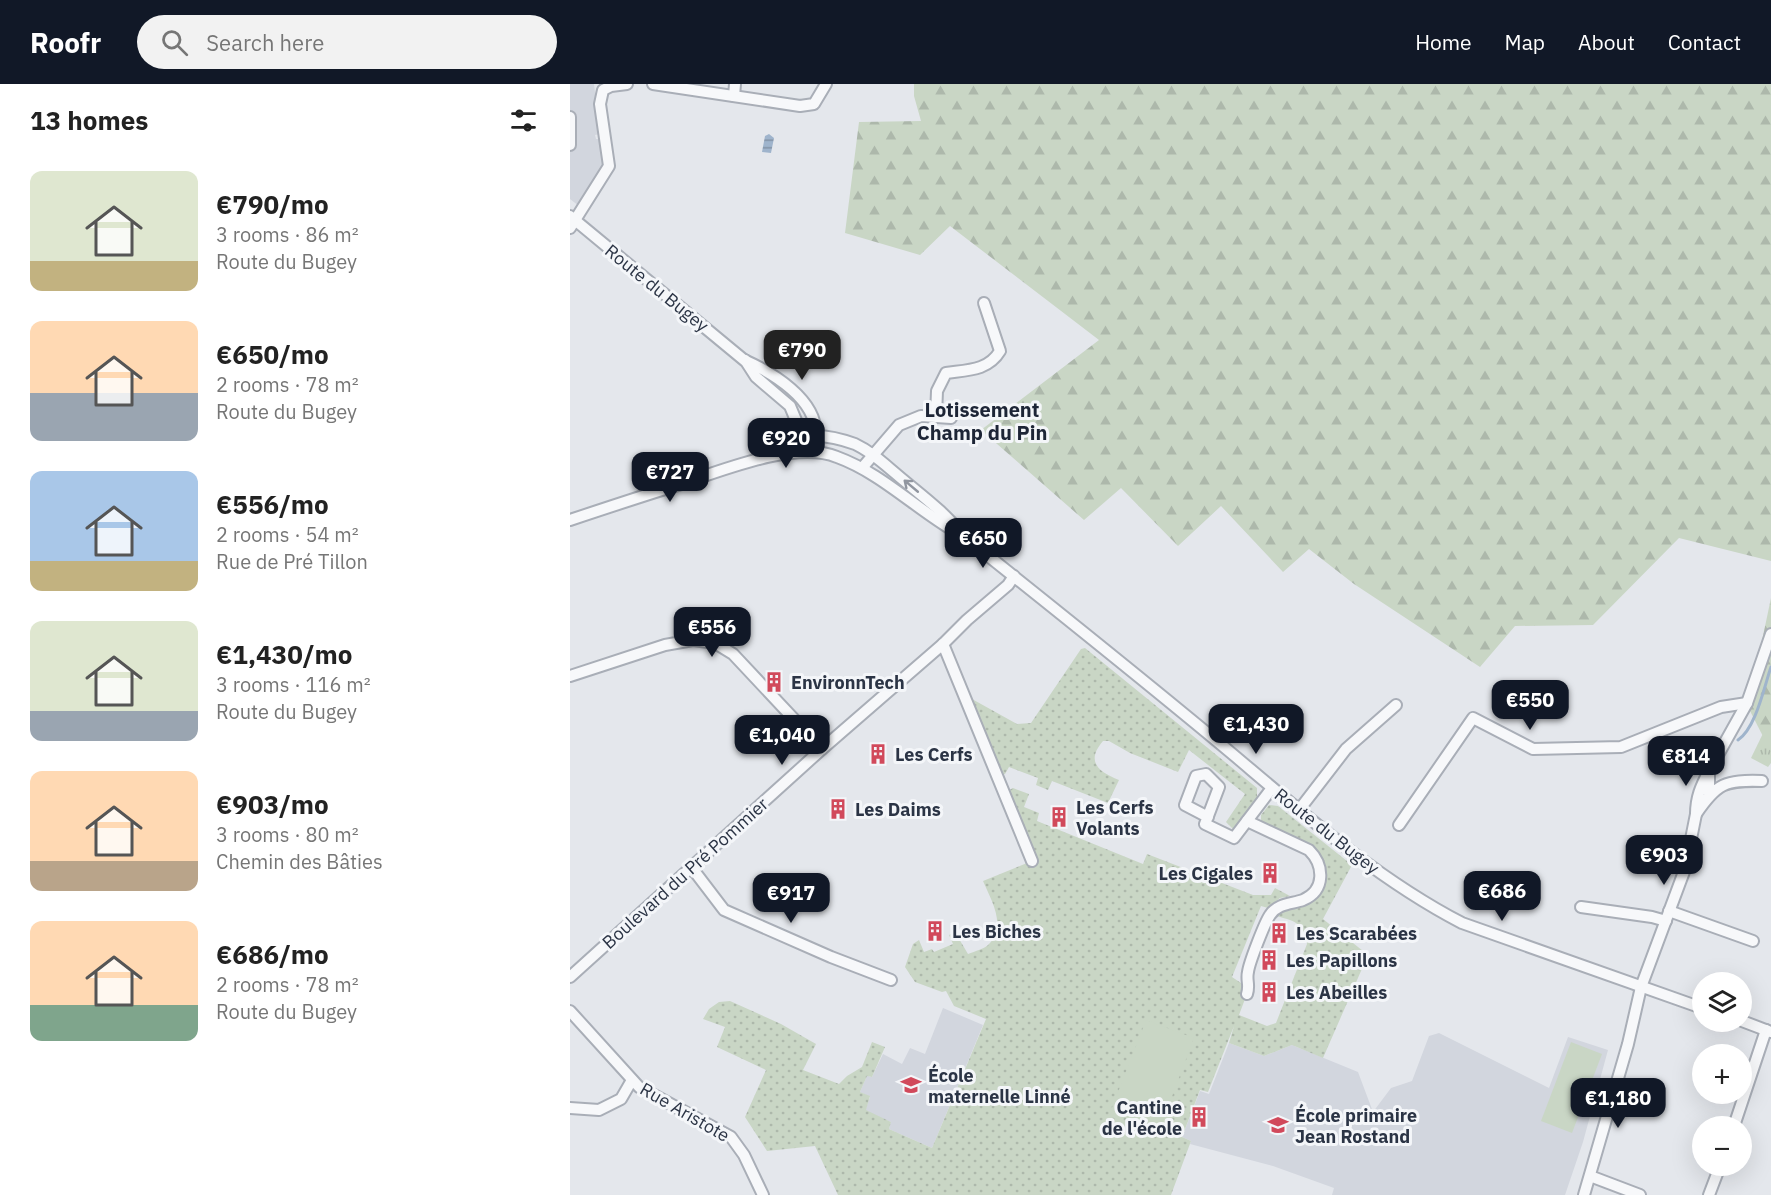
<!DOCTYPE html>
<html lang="en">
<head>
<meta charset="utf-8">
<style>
  body { margin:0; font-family:"IBM Plex Sans",sans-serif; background:#f2f2f2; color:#222; height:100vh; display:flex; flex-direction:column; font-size:22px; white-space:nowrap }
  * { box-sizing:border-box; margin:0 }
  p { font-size:20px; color:#767676 }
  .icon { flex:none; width:33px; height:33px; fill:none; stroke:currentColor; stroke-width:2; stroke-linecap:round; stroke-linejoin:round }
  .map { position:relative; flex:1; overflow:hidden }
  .details { display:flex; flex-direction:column; background:#fff; width:570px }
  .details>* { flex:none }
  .fabs { position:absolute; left:1122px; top:888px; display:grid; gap:12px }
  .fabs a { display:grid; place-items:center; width:60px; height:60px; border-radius:50%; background:#fff; box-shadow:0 6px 24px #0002; font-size:30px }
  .price { position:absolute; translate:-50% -51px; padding:0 14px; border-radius:12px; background:#111827; color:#fff; font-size:20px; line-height:39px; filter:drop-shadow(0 2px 3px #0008) }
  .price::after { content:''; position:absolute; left:50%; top:36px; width:18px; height:14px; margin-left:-9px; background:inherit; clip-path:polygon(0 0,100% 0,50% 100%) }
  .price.selected { background:#222; color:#fff }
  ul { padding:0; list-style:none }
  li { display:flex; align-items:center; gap:18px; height:150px; padding:0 30px }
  li span { display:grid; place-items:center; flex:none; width:168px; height:120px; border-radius:12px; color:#555 }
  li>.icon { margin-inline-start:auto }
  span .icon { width:72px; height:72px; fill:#fffc; stroke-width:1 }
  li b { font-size:26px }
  h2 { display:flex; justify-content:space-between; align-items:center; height:72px; padding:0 30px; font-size:26px }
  header { display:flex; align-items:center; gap:36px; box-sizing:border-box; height:84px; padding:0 30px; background:#111827; color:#fff }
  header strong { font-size:28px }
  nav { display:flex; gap:33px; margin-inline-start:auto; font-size:21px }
  .search { width:420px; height:54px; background:#f2f2f2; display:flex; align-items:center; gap:15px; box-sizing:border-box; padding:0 21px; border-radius:33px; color:#767676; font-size:22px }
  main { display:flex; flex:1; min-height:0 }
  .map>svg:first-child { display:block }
</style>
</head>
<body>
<header>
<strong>Roofr</strong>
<div class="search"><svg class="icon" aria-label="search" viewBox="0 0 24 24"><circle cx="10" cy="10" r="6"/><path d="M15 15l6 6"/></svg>Search here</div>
<nav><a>Home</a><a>Map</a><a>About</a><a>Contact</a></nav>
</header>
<main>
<section class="details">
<h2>13 homes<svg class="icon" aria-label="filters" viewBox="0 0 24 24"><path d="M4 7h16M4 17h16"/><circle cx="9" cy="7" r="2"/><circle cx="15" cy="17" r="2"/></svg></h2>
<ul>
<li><span style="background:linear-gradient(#dfe7d0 75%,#c2b280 0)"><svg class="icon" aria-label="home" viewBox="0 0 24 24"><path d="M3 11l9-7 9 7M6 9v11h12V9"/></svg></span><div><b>€790/mo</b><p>3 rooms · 86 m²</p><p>Route du Bugey</p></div></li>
<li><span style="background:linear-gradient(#ffd9b3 60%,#9aa5b1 0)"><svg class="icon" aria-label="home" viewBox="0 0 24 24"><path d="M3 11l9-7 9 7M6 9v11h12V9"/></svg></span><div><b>€650/mo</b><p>2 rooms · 78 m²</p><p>Route du Bugey</p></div></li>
<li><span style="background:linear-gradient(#a9c7e8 75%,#c2b280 0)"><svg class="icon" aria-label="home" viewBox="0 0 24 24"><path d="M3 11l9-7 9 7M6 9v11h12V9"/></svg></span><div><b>€556/mo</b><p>2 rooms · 54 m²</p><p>Rue de Pré Tillon</p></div></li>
<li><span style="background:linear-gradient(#dfe7d0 75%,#9aa5b1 0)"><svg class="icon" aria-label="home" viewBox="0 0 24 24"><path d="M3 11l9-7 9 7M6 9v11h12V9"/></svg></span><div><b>€1,430/mo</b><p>3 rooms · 116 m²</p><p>Route du Bugey</p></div></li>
<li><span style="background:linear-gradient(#ffd9b3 75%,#b9a48a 0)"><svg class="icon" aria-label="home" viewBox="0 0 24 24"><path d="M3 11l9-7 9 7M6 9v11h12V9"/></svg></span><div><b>€903/mo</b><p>3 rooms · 80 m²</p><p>Chemin des Bâties</p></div></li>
<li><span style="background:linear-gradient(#ffd9b3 70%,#7fa58c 0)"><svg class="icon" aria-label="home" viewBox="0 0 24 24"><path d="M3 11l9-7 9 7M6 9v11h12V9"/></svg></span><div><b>€686/mo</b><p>2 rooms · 78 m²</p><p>Route du Bugey</p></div></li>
</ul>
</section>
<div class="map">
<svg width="1201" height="1111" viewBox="0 0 1201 1111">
  <defs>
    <pattern id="grass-tufts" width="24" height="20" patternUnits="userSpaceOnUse" patternTransform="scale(1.5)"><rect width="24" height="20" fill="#c9d6c5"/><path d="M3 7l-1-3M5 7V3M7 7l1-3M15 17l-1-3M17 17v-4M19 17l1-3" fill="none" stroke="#adb8ab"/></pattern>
    <pattern id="forest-firs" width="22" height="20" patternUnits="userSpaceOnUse" patternTransform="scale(1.5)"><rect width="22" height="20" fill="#c9d6c5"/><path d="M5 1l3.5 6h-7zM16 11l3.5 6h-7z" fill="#adb8ab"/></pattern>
    <pattern id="park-dots" width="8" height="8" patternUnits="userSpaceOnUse" patternTransform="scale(1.5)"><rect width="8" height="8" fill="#c9d6c5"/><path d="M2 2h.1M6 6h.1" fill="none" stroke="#adb8ab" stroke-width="1.8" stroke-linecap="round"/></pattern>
    <pattern id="water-rules" width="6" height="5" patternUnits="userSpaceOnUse" patternTransform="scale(1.5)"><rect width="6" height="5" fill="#9fb4cc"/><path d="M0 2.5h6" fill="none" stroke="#8293a7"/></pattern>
  </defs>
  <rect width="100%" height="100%" fill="#e4e7ec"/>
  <g fill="#d2d6de">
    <path d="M0,0H24L30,50L25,51L26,55H31L35,82L9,122L0,115Z"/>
    <path d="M373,924L413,941L362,1064L319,1045L321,1038L295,1027L300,1013L290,1008L297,992L302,993L313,970L332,980L340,964L355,970Z"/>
    <path d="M869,949L979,1004L998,953L1038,966L1013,1058L995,1111H762L764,1104L703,1082L620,1060L621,1057L612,1053L630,1007L639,1010L659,959L694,972L722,961L788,988L803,1028L821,1004L842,997L859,952Z"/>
  </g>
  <path fill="url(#grass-tufts)" d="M1201,633V679L1198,683L1181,674Z"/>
  <g fill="url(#forest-firs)">
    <path d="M344,0H1201V477L1109,454L1023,541L945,542L910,583L784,500L739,465L713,488L651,422L608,462L551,404L514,436L411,346L529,256L380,142L350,171L275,149L289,38L351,37L344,12Z"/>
    <path d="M1201,514V668L1178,623Z"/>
  </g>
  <g fill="url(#park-dots)">
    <path d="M515,564L687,704V718L664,746L656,738L675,710L619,666L608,688L560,669L539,657H533C515,678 529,688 549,696L538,719L482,697L478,706L466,701L468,694L439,683L435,690L427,692L393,610L447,640L461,639L511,565Z"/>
    <path d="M443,704L459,710L454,723L469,729L467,737L573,780L577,770L683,811H701L705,804L720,812L710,814L698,824L691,822L662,893L671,899L675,915L669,931L697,942L706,939L737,860C733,835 721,837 700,830L740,811L749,780L691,738V731L699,721L708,722L782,781L753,835L798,871L753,974L722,961L694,972L659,959L664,942L638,1008L630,1006L612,1053L621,1057L601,1111H268L245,1062L197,1067L175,1033L196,986L147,963L155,943L133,935L139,925L149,918L160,917L211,940L246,960L233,986L269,1000L277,992L292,983L302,958L315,963L302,993L297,992L290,1008L300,1012L296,1026L321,1038L319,1045L362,1064L416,935L384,922L376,907L372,908L345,898L335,883L343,860L349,856L354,868L362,865L364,868L383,860L379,851L385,848L398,870C405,867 415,865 419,860C437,841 421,816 413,797L462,777L434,709Z"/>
  </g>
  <g fill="#c9d6c5">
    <path d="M576,936L624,954L589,1047L541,1026Z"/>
    <path d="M1001,958L1032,970L1002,1049L971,1037Z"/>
  </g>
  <path fill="url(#water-rules)" d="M199,50L204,54L201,69L192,68L195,52Z"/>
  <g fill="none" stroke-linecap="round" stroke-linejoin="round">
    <path stroke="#9fb4cc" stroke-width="3" d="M1168,656C1186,644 1194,603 1201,583"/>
    <g stroke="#a9aeb7" stroke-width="14">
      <g id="street">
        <path d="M83,0L230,22L244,20L256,0"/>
        <path d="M164,12L165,0"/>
        <path d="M0,33V61"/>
        <path d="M0,132L174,276C203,289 246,315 246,350C246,356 242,362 240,368"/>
        <path d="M0,144L39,82L30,20L33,6L41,2L57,0"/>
        <path d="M175,276L186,293L220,322L235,358"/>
        <path d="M366,332L367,307L376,289C397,286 418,287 430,267L414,219"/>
        <path d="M188,375C221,351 245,345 285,360C300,367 312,378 325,389C340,402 356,414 370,427C381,437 391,449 402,459C491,530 579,600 666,673C737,733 809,796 892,839L1132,924"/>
        <path d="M292,384L329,341L351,332L381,334"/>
        <path d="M0,436C36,424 72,412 108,401C150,387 225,356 267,373C311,389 346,425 386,448"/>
        <path d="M373,560L462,777"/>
        <path d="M0,592L95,561L123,556L145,559L163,570L252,665"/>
        <path d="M1139,687L1177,619L1201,550"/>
        <path d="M1139,710V687C1131,702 1126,713 1126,730C1147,699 1155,696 1192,697"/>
        <path d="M729,726L776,665L826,621"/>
        <path d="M638,733L615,721L626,692L636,690L649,703L635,740L664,754L702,704"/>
        <path d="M829,741L903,634L963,665L1051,663L1151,623L1177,619"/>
        <path d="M122,784L154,826L261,873L321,896"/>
        <path d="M1011,823L1082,833L1096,837"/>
        <path d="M1099,827L1183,857"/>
        <path d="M0,893L252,665L373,560L397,536L438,501L444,492"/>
        <path d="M677,910C680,901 676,896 678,888C679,879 695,838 700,831C708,819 722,820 733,816C756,806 754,781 739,766L677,737"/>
        <path d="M0,927L69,1003L161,1053L174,1071L193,1111"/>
        <path d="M1172,937L1201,948"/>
        <path d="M0,1024L29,1026L51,1015L62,996"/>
        <path d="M1164,1042L1196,946"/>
        <path d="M1020,1092L1070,1111"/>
        <path d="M1014,1111L1058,960L1071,903L1115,785L1126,730"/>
        <path d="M1139,1111L1150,1082"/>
      </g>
    </g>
    <use href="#street" stroke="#f7f8fa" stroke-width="10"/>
  </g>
  <defs><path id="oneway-shaft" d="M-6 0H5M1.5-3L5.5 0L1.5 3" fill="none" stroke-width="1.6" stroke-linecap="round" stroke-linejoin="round" transform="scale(1.5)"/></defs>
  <use stroke="#9196a0" href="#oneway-shaft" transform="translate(341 402) rotate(-140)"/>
  <defs>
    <g id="building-bare" transform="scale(1.62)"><path d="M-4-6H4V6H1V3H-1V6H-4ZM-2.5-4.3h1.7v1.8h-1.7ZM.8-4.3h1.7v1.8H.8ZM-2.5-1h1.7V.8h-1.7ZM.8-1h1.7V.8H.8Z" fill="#d1495b" stroke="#f4f6f9" stroke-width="2.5" paint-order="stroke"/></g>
    <g id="school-bare" transform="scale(1.62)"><path d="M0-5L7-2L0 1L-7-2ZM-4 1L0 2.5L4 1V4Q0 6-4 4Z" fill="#d1495b" stroke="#f4f6f9" stroke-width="2.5" paint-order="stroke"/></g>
  </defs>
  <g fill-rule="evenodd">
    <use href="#building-bare" x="204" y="598"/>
    <use href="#building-bare" x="308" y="670"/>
    <use href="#building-bare" x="268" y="725"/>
    <use href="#building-bare" x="489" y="733"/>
    <use href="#building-bare" x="700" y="789"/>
    <use href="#building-bare" x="365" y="847"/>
    <use href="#building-bare" x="709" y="849"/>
    <use href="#building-bare" x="699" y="876"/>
    <use href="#building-bare" x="699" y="908"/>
    <use href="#school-bare" x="341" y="1001"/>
    <use href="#building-bare" x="629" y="1033"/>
    <use href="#school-bare" x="708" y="1041"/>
  </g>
  <g text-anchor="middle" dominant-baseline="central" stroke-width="6" stroke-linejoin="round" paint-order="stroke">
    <g font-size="18" fill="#2b3445" stroke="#f4f6f9">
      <text transform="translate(87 204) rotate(39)">Route du Bugey</text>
      <text transform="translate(757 747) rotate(38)">Route du Bugey</text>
      <text transform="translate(115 789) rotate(-42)">Boulevard du Pré Pommier</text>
      <text transform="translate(115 1028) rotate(30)">Rue Aristote</text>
    </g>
    <g font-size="18" font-weight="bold" fill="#2b3445" stroke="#f4f6f9" text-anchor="start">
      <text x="221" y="598">EnvironnTech</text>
      <text x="325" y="670">Les Cerfs</text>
      <text x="506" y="723">Les Cerfs<tspan x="506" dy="21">Volants</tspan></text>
      <text x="285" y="725">Les Daims</text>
      <text x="683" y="789" text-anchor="end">Les Cigales</text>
      <text x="382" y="847">Les Biches</text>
      <text x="726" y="849">Les Scarabées</text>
      <text x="716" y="876">Les Papillons</text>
      <text x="716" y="908">Les Abeilles</text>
      <text x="358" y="991">École<tspan x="358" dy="21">maternelle Linné</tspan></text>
      <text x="612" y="1023" text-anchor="end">Cantine<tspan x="612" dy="21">de l'école</tspan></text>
      <text x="725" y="1031">École primaire<tspan x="725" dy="21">Jean Rostand</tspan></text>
    </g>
    <g font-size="20" font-weight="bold" fill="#1d2536" stroke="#f4f6f9">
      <text x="412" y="325">Lotissement<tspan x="412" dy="23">Champ du Pin</tspan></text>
    </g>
  </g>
</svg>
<div class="fabs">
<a><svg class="icon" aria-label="layers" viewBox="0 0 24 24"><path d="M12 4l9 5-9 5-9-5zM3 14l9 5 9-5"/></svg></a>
<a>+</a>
<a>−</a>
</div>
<b class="price selected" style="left:232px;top:297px">€790</b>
<b class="price" style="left:216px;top:385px">€920</b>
<b class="price" style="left:100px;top:419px">€727</b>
<b class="price" style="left:413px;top:485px">€650</b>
<b class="price" style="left:142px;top:574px">€556</b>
<b class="price" style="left:960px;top:647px">€550</b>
<b class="price" style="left:686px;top:671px">€1,430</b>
<b class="price" style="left:212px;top:682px">€1,040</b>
<b class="price" style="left:1116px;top:703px">€814</b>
<b class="price" style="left:1094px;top:802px">€903</b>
<b class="price" style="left:932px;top:838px">€686</b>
<b class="price" style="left:221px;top:840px">€917</b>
<b class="price" style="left:1048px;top:1045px">€1,180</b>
</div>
</main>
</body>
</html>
